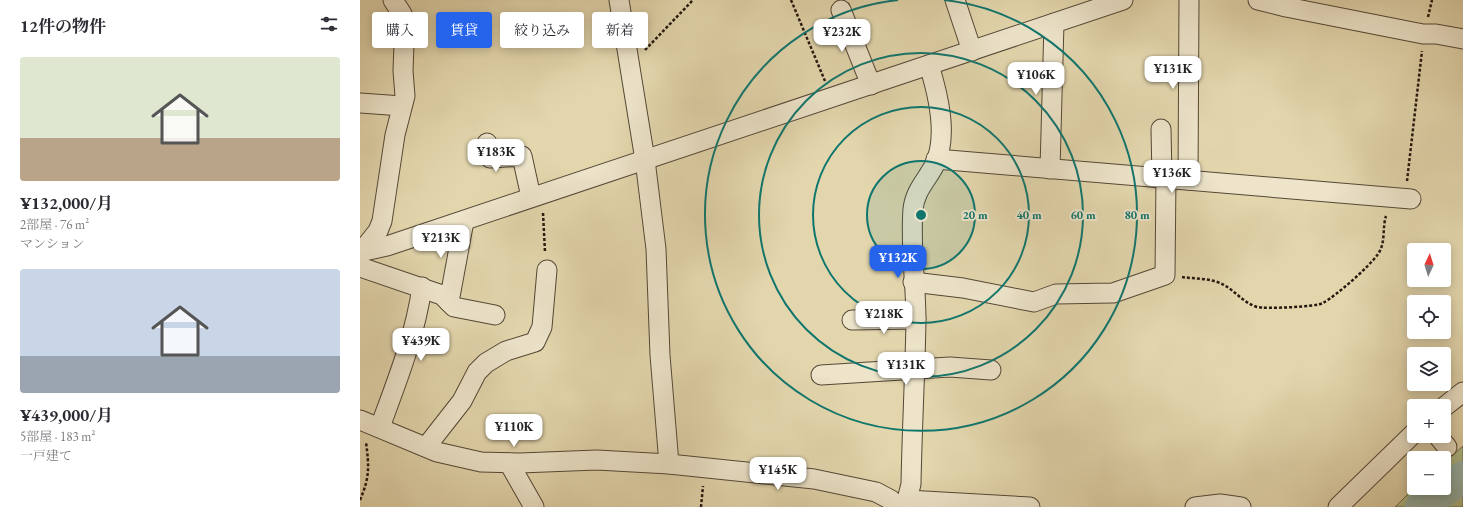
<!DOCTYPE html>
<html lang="ja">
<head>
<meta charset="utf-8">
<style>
  body { margin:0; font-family:"EB Garamond","Noto Serif JP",serif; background:#f7f7f7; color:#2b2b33; height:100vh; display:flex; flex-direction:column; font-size:15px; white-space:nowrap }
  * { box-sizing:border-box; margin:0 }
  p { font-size:13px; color:#7c7c81 }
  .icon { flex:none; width:22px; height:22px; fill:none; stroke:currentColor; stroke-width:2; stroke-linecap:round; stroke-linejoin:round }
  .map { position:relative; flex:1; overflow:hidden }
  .side { display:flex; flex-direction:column; background:#fff; width:360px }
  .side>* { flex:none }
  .banner { position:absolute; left:12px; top:12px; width:380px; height:36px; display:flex; gap:8px }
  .needle { width:26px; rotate:4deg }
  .fabs { position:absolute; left:1047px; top:243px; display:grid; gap:8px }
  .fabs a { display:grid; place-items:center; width:44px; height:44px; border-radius:4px; background:#fff; box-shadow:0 2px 10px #0003; font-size:20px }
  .price { position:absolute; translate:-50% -34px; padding:0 9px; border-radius:8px; background:#fff; color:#222; font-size:13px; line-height:26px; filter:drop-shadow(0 1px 2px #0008) }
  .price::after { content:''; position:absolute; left:50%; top:24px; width:12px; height:9px; margin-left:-6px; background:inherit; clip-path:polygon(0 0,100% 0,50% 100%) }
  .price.active { background:#2563eb; color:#fff }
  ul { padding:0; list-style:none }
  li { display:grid; align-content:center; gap:8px; height:212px; padding:0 20px }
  li span { display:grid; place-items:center; height:124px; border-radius:4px; color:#555 }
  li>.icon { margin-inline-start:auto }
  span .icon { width:72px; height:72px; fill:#fffc; stroke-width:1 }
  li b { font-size:17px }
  h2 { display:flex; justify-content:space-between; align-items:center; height:48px; padding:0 20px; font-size:17px }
  .pill { padding:0 14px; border-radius:4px; background:#fff; box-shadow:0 2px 10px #0003; font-size:14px; line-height:36px }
  .pill.active { background:#2563eb; color:#fff }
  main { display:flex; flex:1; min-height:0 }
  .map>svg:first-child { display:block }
</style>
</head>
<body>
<main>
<section class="side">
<h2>12件の物件<svg class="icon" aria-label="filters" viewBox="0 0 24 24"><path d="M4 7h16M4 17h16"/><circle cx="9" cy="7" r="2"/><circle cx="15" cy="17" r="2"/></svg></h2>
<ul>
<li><span style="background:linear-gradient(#dfe7d0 65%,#b9a48a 0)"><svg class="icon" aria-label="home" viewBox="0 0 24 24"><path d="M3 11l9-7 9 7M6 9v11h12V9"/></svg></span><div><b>¥132,000/月</b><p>2部屋 · 76 m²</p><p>マンション</p></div></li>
<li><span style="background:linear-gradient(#c9d6e8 70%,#9aa5b1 0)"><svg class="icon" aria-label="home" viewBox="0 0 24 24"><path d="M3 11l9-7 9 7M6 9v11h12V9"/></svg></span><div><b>¥439,000/月</b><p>5部屋 · 183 m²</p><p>一戸建て</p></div></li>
</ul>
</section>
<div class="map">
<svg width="1103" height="507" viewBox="0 0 1103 507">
  <rect width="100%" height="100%" fill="#e3d6ad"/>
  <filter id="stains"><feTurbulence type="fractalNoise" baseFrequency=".005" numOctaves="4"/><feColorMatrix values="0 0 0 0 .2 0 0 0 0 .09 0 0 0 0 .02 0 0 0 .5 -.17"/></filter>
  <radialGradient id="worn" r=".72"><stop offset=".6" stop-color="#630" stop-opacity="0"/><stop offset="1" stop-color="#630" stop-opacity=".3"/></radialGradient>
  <path fill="#b0be8d" stroke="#6a6c4e" d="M1103,446V507H1035L1054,488H1084V463Z"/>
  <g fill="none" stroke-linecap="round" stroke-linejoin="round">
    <path stroke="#96b8af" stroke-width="32" d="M1061,507L1103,477"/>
    <g stroke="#544837" stroke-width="21">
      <g id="minor">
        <path d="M259,0L285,160L296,249L300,355L309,464"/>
        <path d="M595,0L612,51"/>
        <path d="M898,0L926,7L1063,34H1076L1103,39"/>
        <path d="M481,10L511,85"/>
        <path d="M0,103L42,106"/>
        <path d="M801,129L802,178"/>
        <path d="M127,143L130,158L162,156L171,197"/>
        <path d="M576,159L1051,199"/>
        <path d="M690,169L694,23"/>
        <path d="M828,180L829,0"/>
        <path d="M2,251L18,231L22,221L35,135L45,96L43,71L44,44L42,14L33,0"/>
        <path d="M0,252L27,246L763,0"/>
        <path d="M0,267L82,295L94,307L135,315"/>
        <path d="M553,282L603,288L674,302L696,294L753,293L805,275L806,178"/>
        <path d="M89,302L104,221"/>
        <path d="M492,320L556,319"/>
        <path d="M461,375L590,367L631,370"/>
        <path d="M1084,407L1103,392"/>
        <path d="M0,420L77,452L121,462L160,463L237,460L309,464L454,479L516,492L531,500L538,507"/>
        <path d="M20,427C37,381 55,336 62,287"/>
        <path d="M1078,436L1087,447"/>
        <path d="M66,447L102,401L117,372L126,363L146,351L175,342L182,327L187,270"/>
        <path d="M149,463L174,507"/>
        <path d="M547,500L551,484C552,430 555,375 556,321C556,284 550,246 553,209C555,191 566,181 574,166C589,137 578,94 569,65"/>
        <path d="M538,506L547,500L670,507"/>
        <path d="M835,507L860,504L881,507"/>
        <path d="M978,507L1054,433"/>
      </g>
    </g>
    <g stroke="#251910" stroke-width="2.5" stroke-dasharray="3 2" stroke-linecap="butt">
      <path d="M431,0L465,81"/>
      <path d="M1068,17L1072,0"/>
      <path d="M285,50L333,0"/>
      <path d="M1047,181L1062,51"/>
      <path d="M183,213L185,252"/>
      <path d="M822,277C835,279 852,278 864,285C875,291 884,303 897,307C905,309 956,307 963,303C977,295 1009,267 1018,254C1026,243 1022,228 1026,216"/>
      <path d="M0,500C10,477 9,466 6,442"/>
      <path d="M341,507L343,486"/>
    </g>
    <use href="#minor" stroke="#ede4ca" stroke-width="19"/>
  </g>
  <circle cx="561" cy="215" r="54" fill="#0f766e" fill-opacity=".12"/>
  <g fill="none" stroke="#0f766e" stroke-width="2">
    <circle cx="561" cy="215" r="54"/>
    <circle cx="561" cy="215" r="108"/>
    <circle cx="561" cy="215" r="162"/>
    <path d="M584 0A216 216 0 1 1 538 0"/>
  </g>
  <circle cx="561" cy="215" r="6" fill="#0f766e" stroke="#ede4ca" stroke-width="2"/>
  <g font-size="12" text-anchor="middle" font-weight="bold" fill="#0f766e" stroke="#ede4ca" stroke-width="4" stroke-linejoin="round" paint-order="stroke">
    <text x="615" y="219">20 m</text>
    <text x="669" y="219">40 m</text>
    <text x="723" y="219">60 m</text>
    <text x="777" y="219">80 m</text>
  </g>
  <rect width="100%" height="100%" filter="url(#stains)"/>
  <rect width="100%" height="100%" fill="url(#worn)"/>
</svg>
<div class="fabs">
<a><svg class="needle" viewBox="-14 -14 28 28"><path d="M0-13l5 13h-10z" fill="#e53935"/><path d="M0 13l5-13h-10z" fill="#7c7c81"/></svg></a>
<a><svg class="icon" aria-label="locate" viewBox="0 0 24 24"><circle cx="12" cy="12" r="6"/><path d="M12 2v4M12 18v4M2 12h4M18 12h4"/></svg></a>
<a><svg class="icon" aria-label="layers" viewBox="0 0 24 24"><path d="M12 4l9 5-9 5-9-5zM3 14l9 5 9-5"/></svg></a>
<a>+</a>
<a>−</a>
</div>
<b class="price" style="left:482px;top:53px">¥232K</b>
<b class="price" style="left:813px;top:90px">¥131K</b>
<b class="price" style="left:676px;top:96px">¥106K</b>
<b class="price" style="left:136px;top:173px">¥183K</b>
<b class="price" style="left:812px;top:194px">¥136K</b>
<b class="price" style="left:81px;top:259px">¥213K</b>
<b class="price active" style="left:538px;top:279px">¥132K</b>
<b class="price" style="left:524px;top:335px">¥218K</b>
<b class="price" style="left:61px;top:362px">¥439K</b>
<b class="price" style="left:546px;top:386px">¥131K</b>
<b class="price" style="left:154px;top:448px">¥110K</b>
<b class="price" style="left:418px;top:491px">¥145K</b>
<div class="banner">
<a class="pill">購入</a>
<a class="pill active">賃貸</a>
<a class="pill">絞り込み</a>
<a class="pill">新着</a>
</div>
</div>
</main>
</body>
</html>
